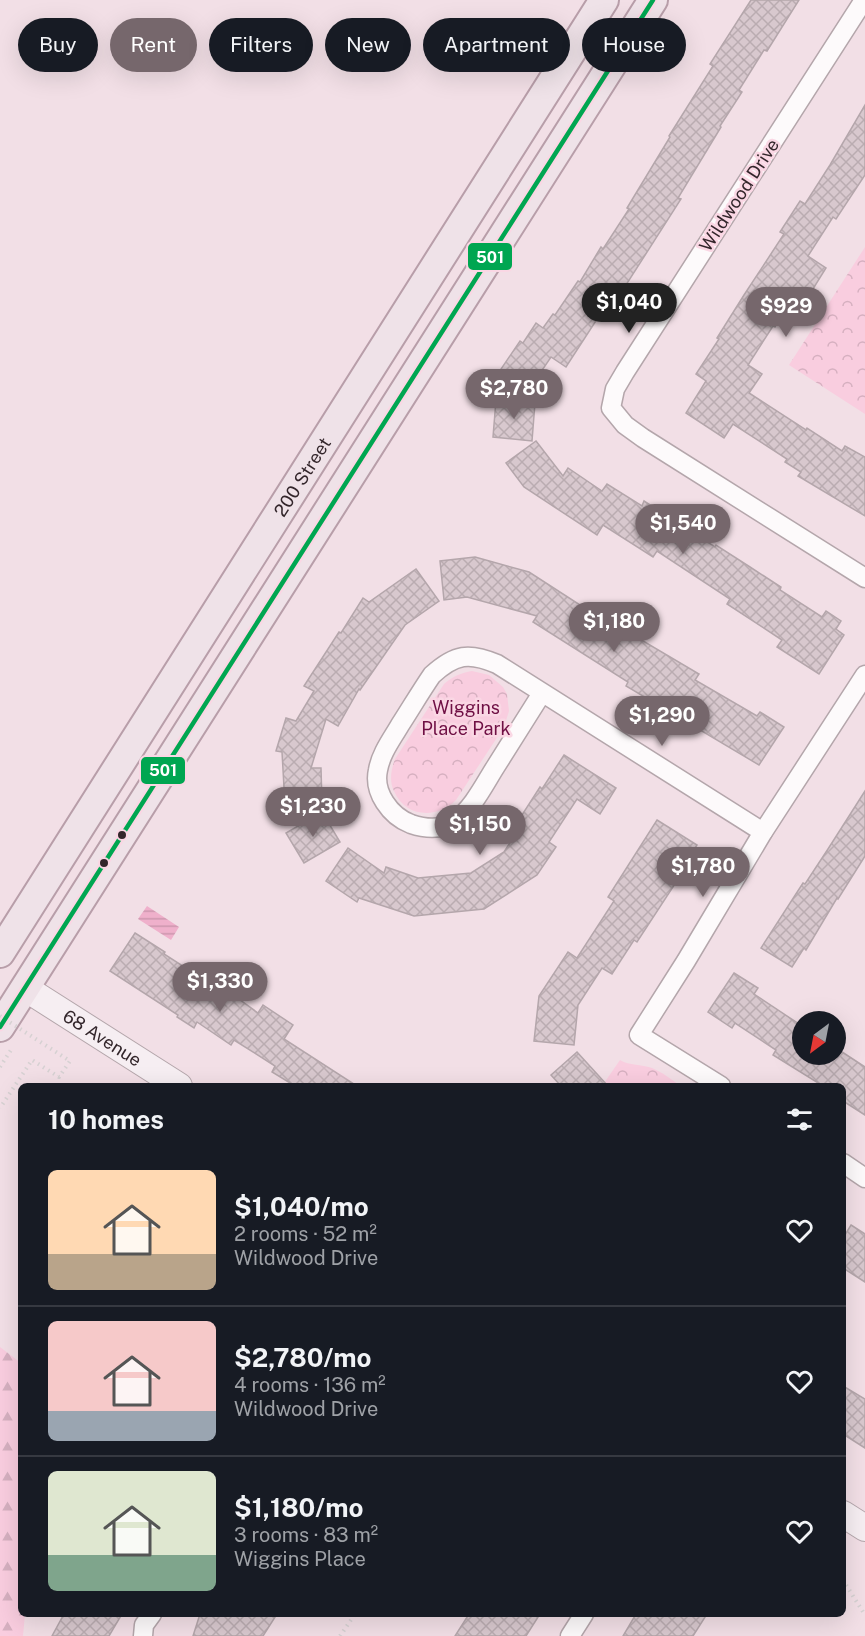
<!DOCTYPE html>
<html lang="en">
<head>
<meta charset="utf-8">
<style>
  body { margin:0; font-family:"Public Sans",sans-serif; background:#242831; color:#f1f3f6; height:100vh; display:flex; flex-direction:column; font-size:22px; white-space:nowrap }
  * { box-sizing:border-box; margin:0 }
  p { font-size:20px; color:#9ea1a6 }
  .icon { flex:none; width:33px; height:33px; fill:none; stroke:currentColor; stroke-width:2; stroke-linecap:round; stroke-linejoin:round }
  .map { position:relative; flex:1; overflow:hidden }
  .sheet { position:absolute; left:18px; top:1083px; width:828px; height:534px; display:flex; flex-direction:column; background:#171b24; border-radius:9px; box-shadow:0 6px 24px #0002 }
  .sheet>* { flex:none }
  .hud { position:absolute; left:18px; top:18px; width:830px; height:54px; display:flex; gap:12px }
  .needle { width:39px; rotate:212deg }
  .fabs { position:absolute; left:792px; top:1011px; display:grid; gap:12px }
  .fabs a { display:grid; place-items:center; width:54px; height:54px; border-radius:50%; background:#171b24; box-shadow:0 6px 24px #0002; font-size:30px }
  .price { position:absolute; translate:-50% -51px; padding:0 14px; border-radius:21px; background:#76676c; color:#fff; font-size:20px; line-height:39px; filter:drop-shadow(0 2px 3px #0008) }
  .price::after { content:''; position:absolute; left:50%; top:36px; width:18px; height:14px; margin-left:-9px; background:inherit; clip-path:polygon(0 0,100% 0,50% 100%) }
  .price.current { background:#222; color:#fff }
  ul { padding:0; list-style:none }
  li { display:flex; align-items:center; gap:18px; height:150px; padding:0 30px }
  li+li { border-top:2px solid #363941 }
  li span { display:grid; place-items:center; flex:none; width:168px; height:120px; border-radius:9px; color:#555 }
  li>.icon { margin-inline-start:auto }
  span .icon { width:72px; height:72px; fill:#fffc; stroke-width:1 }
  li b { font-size:26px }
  h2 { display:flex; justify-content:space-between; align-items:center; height:72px; padding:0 30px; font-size:26px }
  .chip { padding:0 21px; border-radius:27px; background:#171b24; box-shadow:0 6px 24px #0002; font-size:21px; line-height:54px }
  .chip.current { background:#76676c; color:#fff }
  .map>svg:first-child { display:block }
</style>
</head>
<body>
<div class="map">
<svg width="865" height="1636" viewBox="0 0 865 1636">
  <defs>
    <pattern id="forest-firs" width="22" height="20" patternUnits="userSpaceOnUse" patternTransform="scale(1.5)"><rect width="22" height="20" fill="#f9cddf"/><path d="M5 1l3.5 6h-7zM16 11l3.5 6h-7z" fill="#d6b0c0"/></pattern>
    <pattern id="park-crowns" width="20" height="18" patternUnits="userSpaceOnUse" patternTransform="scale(1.5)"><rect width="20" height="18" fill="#f9cddf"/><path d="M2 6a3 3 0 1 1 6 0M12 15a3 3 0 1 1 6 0" fill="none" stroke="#d6b0c0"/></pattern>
    <pattern id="water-rules" width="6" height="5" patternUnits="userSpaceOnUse" patternTransform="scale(1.5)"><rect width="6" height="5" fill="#efb0cb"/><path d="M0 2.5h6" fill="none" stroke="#cd97ae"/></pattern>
    <pattern id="building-cross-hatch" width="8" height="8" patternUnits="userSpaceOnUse" patternTransform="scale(1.5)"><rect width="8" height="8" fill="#d8c8ce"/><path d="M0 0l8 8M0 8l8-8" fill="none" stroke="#baacb1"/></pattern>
  </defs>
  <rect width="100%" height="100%" fill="#f2dfe6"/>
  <path fill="url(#forest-firs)" d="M0,1347L21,1363V1614H25L23,1636H0Z"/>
  <g fill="url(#park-crowns)">
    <path d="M865,247V414L789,365Z"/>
    <path d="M472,671L489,675L503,687L507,694L509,711L504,727L456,800C438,819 405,818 394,791C389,781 391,770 395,759L444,684C453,676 461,673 472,671Z"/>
    <path d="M620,1060C630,1066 641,1064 652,1068C662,1072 672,1080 681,1086H602Z"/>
  </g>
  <path fill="url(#water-rules)" d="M147,906L179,927L171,940L138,919Z"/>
  <g fill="url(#building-cross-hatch)" stroke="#b4a6ab" stroke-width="1.5">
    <path d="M751,0H799L767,51L764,50L739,90L742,92L720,126L721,127L678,198L681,199L617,299L612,296L566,367L551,357L528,391L499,372L520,341L523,343L536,323L543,328L553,314L555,315L578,281L580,282L601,247L603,249L629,209L627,208L670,137L669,136L713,66L710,64Z"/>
    <path d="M865,105V175L836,219L833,217L808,256L826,268L790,326L779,319L775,327L773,326L748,365L762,374L749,393L806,430L807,428L842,451L845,446L865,457V516L798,476L801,472L785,462L787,459L733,424L724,438L686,413L706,381L696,374L719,339L717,338L744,295L784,234L780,232L800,201L805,204L830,165Z"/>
    <path d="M496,400L535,403L532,441L493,437Z"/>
    <path d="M536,441L563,476L568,468L602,491L607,484L642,506L644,501L715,547L716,545L750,567L781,587L780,590L822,617L826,611L841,621L836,629L844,635L819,674L777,647L782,640L727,604L730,599L657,551L653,557L603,525L597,535L524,487L506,463Z"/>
    <path d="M475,557L529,572L631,638L633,635L699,674L695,680L757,716L760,712L784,727L759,765L626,686L628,682L533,622L537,616L467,597L444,600L440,561Z"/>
    <path d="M416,569L439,601L405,625L360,690L359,689L338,726L326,719L311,768H321L322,803L285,805L282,752L276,751L286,718L296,721L314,691L304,686L339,632L341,633L363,598L369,602Z"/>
    <path d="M564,755L616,788L600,814L577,799L549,842L556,847L537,875L484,909L414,916L359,898L357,902L326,881L348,848L384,873L386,867L418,878L471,873L504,852L524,821L520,818L540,787L542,789Z"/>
    <path d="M865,791V856L838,899L837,898L806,950L804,948L792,967L761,948L803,883L805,884L828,849Z"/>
    <path d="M322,812L340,842L304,863L286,833Z"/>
    <path d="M657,820L697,845L691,854L697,858L688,873L684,870L637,942L634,940L612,974L602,968L578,1005L574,1045L534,1041L539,996L568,952L577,958L614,901L608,897Z"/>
    <path d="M135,933L165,952L164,954L223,992L225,989L258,1013L263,1005L293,1025L284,1039L357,1086H295L272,1072L275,1066L234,1040L231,1045L197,1022L194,1028L177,1017L178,1015L110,971Z"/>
    <path d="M734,973L758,988L754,994L802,1026V1054H836V1048L865,1067V1115L843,1101V1086H823L773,1055L776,1050L735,1023L732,1028L708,1012Z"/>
    <path d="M577,1052L608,1086H561L551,1075Z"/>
    <path d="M851,1225L865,1234V1282L843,1268V1238Z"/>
    <path d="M843,1386L865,1399V1448L843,1434Z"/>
    <path d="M64,1614H122L109,1636H52Z"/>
    <path d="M200,1614H277L263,1636H193Z"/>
    <path d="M469,1614H540L526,1636H455Z"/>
    <path d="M636,1614H707L693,1636H623Z"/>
  </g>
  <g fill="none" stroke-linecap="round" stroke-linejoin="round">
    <g stroke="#b4a6ab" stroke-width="21">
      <g id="street">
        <path d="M864,0L625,372L615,389L611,408L625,425L643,438L865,578"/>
        <path d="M542,693C527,717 511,742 496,766C484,785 473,808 455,821C442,830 426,829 411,824C390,816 373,792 378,770C381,753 392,739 400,725C411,708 421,691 432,675C455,654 469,652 497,664L763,832"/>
        <path d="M721,1086L639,1035L686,961L763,832L865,675"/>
        <path d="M843,1163L865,1178"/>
        <path d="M143,1636L144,1625L152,1614"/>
        <path d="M570,1636L584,1614"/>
      </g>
    </g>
    <g stroke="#b4a6ab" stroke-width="28">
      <g id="secondary">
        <path id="s1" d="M25,988L179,1086"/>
        <path d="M843,1514L865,1528"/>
      </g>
    </g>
    <g stroke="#b89ea9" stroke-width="32">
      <g id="primary">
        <path id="s2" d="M0,953L604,0"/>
        <path d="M0,1027L653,0"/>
      </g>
    </g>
    <g stroke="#d6d1d2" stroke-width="4" stroke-dasharray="1.5 4.5" stroke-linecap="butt">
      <path d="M0,1067L11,1050"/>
      <path d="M843,1580L865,1615"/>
      <path d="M340,1636L355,1614"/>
    </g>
    <use href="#street" stroke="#fdfafb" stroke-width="18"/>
    <use href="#secondary" stroke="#f6eef2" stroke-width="26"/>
    <use href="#primary" stroke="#efe2e8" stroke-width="28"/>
    <path stroke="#d6d1d2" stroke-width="4" stroke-dasharray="1.5 4.5" stroke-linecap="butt" d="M0,1016L70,1061L59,1077L32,1060L0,1108"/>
    <g stroke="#fad7e4" stroke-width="9">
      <path id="bus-1" d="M0,1027L653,0"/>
    </g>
    <use href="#bus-1" stroke="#00a651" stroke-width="4.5"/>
  </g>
  <g fill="#33262b" stroke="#fad7e4" stroke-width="2">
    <circle cx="122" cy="835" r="5"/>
    <circle cx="104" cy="863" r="5"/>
  </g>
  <g text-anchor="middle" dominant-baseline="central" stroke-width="5" stroke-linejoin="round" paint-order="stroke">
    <g font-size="18" fill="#33262b" stroke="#fad7e4">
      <text transform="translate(739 195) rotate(-57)">Wildwood Drive</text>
      <text stroke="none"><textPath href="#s2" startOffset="564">200 Street</textPath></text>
      <text stroke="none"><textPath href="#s1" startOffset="92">68 Avenue</textPath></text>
    </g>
    <g font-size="18" fill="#6f0f44" stroke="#fad7e4">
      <text x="466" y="707">Wiggins<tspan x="466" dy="21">Place Park</tspan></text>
    </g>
  </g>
  <g stroke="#fad7e4" stroke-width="2">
    <rect x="467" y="242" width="46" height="29" rx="6" fill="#00a651"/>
    <rect x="140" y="756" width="46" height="29" rx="6" fill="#00a651"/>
  </g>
  <g font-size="16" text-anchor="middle" font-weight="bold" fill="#fff">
    <text x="490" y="263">501</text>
    <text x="163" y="776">501</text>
  </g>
</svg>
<div class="fabs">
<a><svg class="needle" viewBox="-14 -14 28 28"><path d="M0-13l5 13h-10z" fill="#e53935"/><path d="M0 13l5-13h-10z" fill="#9ea1a6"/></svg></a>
</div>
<b class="price current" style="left:629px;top:334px">$1,040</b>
<b class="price" style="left:786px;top:338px">$929</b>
<b class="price" style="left:514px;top:420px">$2,780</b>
<b class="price" style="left:683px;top:555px">$1,540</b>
<b class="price" style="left:614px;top:653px">$1,180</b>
<b class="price" style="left:662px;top:747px">$1,290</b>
<b class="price" style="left:313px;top:838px">$1,230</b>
<b class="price" style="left:480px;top:856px">$1,150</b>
<b class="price" style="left:703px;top:898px">$1,780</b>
<b class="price" style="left:220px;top:1013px">$1,330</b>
<div class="hud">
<a class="chip">Buy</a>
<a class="chip current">Rent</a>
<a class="chip">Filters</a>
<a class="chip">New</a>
<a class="chip">Apartment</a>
<a class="chip">House</a>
</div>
<section class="sheet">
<h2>10 homes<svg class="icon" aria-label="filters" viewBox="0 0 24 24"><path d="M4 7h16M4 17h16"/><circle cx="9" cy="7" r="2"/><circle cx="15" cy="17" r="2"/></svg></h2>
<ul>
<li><span style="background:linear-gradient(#ffd9b3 70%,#b9a48a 0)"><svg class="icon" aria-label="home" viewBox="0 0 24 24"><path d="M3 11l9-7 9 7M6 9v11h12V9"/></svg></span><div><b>$1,040/mo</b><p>2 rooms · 52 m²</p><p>Wildwood Drive</p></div><svg class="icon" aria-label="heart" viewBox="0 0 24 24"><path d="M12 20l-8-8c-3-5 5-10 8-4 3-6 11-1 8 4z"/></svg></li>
<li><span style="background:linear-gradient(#f6c9c9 75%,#9aa5b1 0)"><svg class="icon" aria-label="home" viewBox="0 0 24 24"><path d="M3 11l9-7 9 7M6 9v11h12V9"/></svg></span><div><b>$2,780/mo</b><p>4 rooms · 136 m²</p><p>Wildwood Drive</p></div><svg class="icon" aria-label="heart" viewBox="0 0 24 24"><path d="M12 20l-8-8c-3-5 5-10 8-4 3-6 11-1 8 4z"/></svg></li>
<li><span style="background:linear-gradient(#dfe7d0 70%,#7fa58c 0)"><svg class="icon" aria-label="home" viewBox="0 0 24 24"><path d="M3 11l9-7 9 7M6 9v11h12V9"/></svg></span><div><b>$1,180/mo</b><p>3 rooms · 83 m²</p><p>Wiggins Place</p></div><svg class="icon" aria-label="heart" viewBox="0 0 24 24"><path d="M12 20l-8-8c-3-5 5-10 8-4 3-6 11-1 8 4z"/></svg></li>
</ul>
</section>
</div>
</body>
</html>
